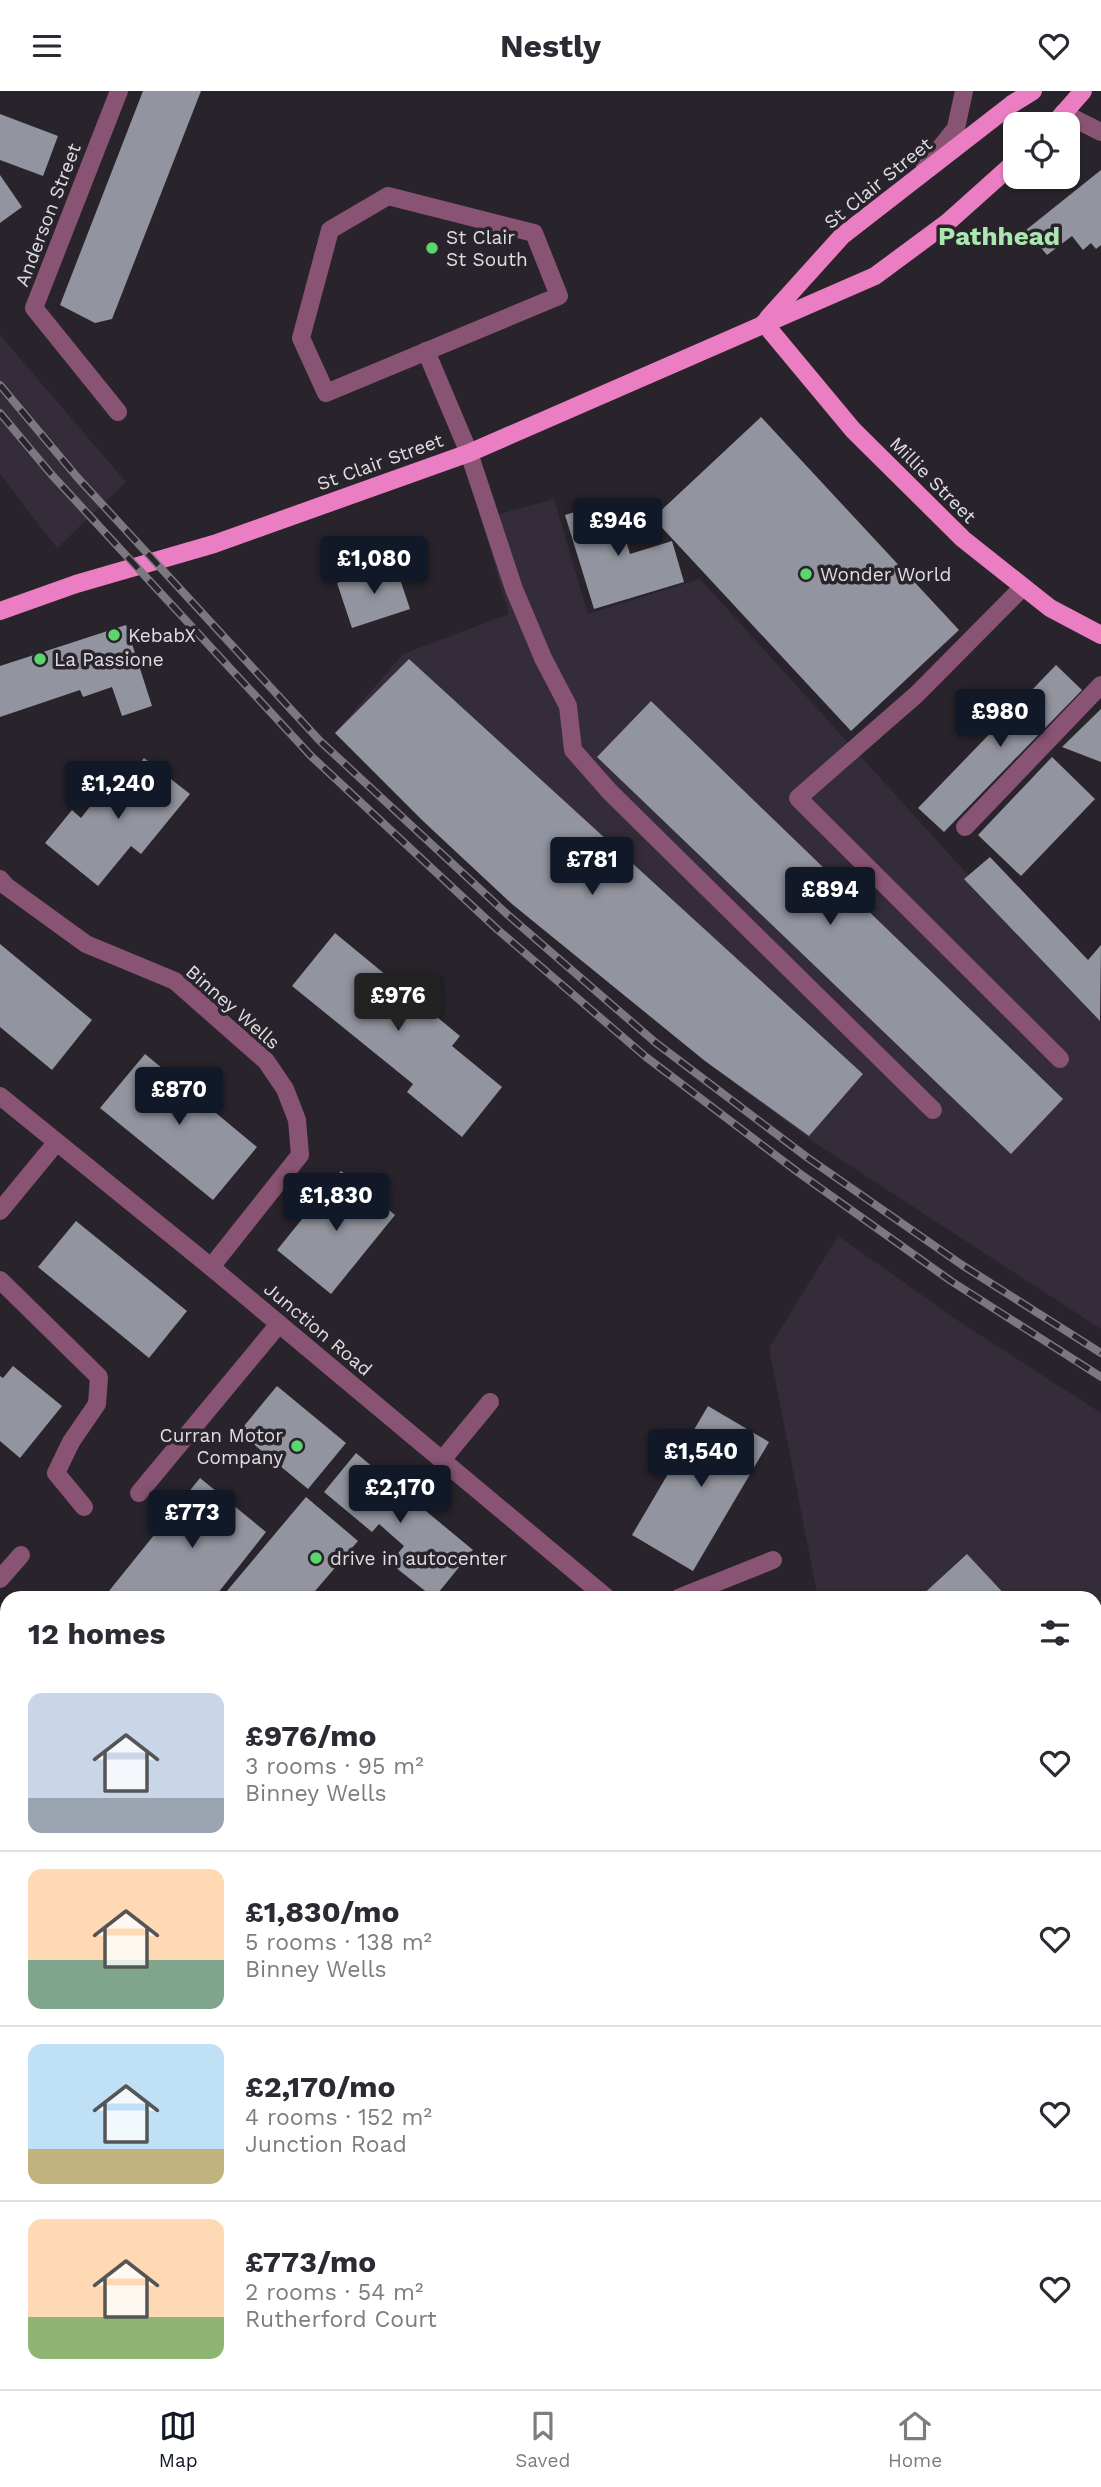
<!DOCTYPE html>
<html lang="en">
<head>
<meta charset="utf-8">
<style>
  body { margin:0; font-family:"Work Sans",sans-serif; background:#f7f7f7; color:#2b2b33; height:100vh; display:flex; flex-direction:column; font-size:26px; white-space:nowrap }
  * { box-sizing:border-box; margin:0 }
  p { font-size:23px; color:#7c7c81 }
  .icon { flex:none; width:38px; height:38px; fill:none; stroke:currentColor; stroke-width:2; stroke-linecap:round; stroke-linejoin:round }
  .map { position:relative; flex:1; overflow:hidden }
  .sheet { position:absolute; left:0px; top:1500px; width:1102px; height:800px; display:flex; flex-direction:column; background:#fff; border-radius:21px 21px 0 0; box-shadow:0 2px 5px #0004 }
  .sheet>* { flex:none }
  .fabs { position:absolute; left:1003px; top:21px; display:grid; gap:14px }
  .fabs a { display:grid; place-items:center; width:77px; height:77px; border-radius:14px; background:#fff; box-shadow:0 2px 5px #0004; font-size:35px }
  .price { position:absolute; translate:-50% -60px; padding:0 16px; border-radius:7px; background:#111827; color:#fff; font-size:23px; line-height:46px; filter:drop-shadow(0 2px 4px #0008) }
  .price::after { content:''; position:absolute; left:50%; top:42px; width:21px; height:16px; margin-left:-10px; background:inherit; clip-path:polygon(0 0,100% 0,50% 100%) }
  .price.active { background:#222; color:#fff }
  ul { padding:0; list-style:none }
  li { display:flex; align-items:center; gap:21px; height:175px; padding:0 28px }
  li+li { border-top:2px solid #e1e1e2 }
  li span { display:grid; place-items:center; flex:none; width:196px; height:140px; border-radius:14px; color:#555 }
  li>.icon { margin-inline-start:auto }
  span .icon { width:84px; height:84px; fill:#fffc; stroke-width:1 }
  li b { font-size:30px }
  h2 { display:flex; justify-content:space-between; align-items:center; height:84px; padding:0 28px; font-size:30px }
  header { display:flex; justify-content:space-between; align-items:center; height:91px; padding:0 28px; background:#fff; font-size:32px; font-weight:700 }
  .menu { display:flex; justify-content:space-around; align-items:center; height:98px; border-top:2px solid #e1e1e2; background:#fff; font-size:19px; color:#7c7c81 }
  .menu a { display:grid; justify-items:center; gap:4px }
  .menu .active { color:#111827 }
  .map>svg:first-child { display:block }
</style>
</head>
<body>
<header><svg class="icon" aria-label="menu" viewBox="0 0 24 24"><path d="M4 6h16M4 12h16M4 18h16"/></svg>Nestly<svg class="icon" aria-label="heart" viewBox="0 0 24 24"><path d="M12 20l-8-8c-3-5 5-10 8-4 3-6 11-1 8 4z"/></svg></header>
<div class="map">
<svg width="1101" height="2298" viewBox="0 0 1101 2298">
  <rect width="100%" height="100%" fill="#29242c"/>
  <g fill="#342c39">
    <path d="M0,244L126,391L57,457L0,383Z"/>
    <path d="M554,408L588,523L700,488L1101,931V1238L812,1050L705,970L512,813L423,730L335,642L403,563L509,523L481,428Z"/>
    <path d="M838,1145L963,1233L1101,1322V1681L1096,1683V1507H818L769,1257Z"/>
  </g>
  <g fill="#92949f">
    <path d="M143,0H201L112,228L95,232L60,214Z"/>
    <path d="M0,23L58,45L43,85L0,69Z"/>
    <path d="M1101,79V154L1096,158L1091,152L1083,159L1072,145L1047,164L1026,139Z"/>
    <path d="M0,84L22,116L0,132Z"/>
    <path d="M761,326L959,539L851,640L653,427Z"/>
    <path d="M614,409L630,463L672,450L684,491L594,518L565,424Z"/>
    <path d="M395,473L410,518L352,537L337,492Z"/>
    <path d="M126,534L152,615L122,625L112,596L83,606L80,599L0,626V575Z"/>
    <path d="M409,568L863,983L809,1045L705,970L512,813L423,730L335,642Z"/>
    <path d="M1056,574L1082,599L944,741L918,717Z"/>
    <path d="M651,610L1063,1008L1011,1063L597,666Z"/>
    <path d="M1101,618V671L1062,656Z"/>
    <path d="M1052,666L1095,708L1021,785L978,744Z"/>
    <path d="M144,667L190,703L141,763L131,755L98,795L45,752L72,719L81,727L118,680L128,688Z"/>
    <path d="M990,766L1088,869L1101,854L1100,930L964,788Z"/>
    <path d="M335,842L460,945L452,955L502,996L462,1046L407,1001L413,993L292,895Z"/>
    <path d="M0,853L92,929L52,979L0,936Z"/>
    <path d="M145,963L257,1056L213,1109L100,1017Z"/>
    <path d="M341,1080L395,1124L331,1203L277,1159Z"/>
    <path d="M76,1130L187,1220L149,1267L38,1176Z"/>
    <path d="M13,1275L62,1315L20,1367L0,1350V1285L3,1287Z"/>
    <path d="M277,1295L346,1352L308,1398L239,1341Z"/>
    <path d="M708,1315L769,1351L693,1480L632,1444Z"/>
    <path d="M356,1362L473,1459L434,1507L390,1472L404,1455L379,1433L372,1441L324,1401Z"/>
    <path d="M200,1387L266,1441L214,1507H118L109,1500Z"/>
    <path d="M306,1406L358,1450L309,1507H221Z"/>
    <path d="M967,1463L1008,1507H919Z"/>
    <path d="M7,1592V1698L0,1679V1595Z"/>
    <path d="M1096,1601L1101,1607V1638L1096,1643Z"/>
    <path d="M1097,1821L1101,1824V1912L1096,1920V1824Z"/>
    <path d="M0,1861L7,1866V1920L0,1915Z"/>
    <path d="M1096,2052L1101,2055V2117L1096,2114Z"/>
    <path d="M0,2118L7,2122V2188L0,2184Z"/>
    <path d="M1101,2272V2298H1085L1088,2292H1096V2281Z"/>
    <path d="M0,2277L7,2281V2292H26L34,2298H0Z"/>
    <path d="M239,2292H254L263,2298H236Z"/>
    <path d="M669,2292H710L707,2298H679Z"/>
  </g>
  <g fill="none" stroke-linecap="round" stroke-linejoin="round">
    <g stroke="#895473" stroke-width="18">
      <path d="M1063,22L1101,41"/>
      <path d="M925,76L956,37L964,0"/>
      <path d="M388,105L534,142L559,205L326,302L301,247L330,139Z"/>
      <path d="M426,260L469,362L514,498L543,567L568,615L573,659L610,701L933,1019"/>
      <path d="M118,321L34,217L119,0"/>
      <path d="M1023,496L917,603L798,707L1060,968"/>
      <path d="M965,736L1101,594"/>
      <path d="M0,788L6,795L86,853L175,890L266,970L285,998L297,1029L300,1064L211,1176"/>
      <path d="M0,1005L211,1176L607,1507"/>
      <path d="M0,1120L56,1052"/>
      <path d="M0,1189L99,1286L97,1313L71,1351L56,1382L84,1416"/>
      <path d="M442,1369L490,1311"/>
      <path d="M139,1402L279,1233"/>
      <path d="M0,1488L21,1464"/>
      <path d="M678,1507L773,1469"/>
      <path d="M0,1761L7,1759"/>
      <path d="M1096,1763L1101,1756"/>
      <path d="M1096,2139L1101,2143"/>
      <path d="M0,2221L7,2225"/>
      <path d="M117,2292L126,2298"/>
      <path d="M429,2292L437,2298"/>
      <path d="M218,2298L221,2292"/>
      <path d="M473,2298L476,2292"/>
      <path d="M760,2298L763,2292"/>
      <path d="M972,2298L975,2292"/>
    </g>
    <g stroke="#eb7ec2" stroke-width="18">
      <path d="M1054,33L1083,0"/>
      <path d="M768,227L842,145L1012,13L1033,0"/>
      <path d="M764,232L853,339L963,448L1050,517L1101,544"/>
      <path d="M0,520L76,493L214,453L469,362L875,185L948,131L1015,71"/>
    </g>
    <g stroke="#7c787f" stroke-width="8">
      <g id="rail">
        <path d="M0,294L77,386L320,650L508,824L656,952L808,1067L962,1174L1101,1262"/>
        <path d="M0,322L51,383L311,665L498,839L646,966L799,1082L951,1190L1101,1286"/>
      </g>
    </g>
    <use href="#rail" stroke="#29242c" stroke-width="5" stroke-dasharray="16" stroke-linecap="butt"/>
  </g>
  <g fill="#5bd56e" stroke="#29242c" stroke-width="2.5">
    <circle cx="432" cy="157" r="7"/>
    <circle cx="806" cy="483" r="7"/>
    <circle cx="114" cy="544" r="7"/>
    <circle cx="40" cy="568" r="7"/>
    <circle cx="297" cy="1355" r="7"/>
    <circle cx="316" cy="1467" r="7"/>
  </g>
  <g text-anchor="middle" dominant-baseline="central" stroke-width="7" stroke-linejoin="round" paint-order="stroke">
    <g font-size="19" fill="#e0dde2" stroke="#29242c">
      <text transform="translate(878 92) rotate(-39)">St Clair Street</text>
      <text transform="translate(48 124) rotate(-69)">Anderson Street</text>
      <text transform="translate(380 371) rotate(-20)">St Clair Street</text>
      <text transform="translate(933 389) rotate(45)">Millie Street</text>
      <text transform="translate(233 916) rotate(41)">Binney Wells</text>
      <text transform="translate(318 1238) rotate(40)">Junction Road</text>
    </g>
    <g font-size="19" fill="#e0dde2" stroke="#29242c" text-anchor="start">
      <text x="446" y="146">St Clair<tspan x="446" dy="22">St South</tspan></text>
      <text x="820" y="483">Wonder World</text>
      <text x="128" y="544">KebabX</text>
      <text x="54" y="568">La Passione</text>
      <text x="283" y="1344" text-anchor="end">Curran Motor<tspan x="283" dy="22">Company</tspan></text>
      <text x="330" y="1467">drive in autocenter</text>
    </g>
    <g font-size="26" font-weight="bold" fill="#aae7af" stroke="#29242c">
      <text x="999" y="145">Pathhead</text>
    </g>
  </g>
</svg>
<div class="fabs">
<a><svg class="icon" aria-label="locate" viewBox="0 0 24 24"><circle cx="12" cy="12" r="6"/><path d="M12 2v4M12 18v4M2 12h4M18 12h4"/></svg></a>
</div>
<b class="price" style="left:618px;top:467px">£946</b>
<b class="price" style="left:374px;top:505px">£1,080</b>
<b class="price" style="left:1000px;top:658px">£980</b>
<b class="price" style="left:118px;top:730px">£1,240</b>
<b class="price" style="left:592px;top:806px">£781</b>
<b class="price" style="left:830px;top:836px">£894</b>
<b class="price active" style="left:398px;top:942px">£976</b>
<b class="price" style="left:179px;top:1036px">£870</b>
<b class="price" style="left:336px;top:1142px">£1,830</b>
<b class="price" style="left:701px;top:1398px">£1,540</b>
<b class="price" style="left:400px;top:1434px">£2,170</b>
<b class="price" style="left:192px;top:1459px">£773</b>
<section class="sheet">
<h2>12 homes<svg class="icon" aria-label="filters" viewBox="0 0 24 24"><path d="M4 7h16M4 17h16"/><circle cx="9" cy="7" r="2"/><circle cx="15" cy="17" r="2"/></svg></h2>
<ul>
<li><span style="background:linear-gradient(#c9d6e8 75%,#9aa5b1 0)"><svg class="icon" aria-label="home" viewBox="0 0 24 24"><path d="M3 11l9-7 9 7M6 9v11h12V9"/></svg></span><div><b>£976/mo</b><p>3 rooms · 95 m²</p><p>Binney Wells</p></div><svg class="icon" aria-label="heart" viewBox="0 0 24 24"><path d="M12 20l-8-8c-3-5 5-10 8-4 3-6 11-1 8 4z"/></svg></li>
<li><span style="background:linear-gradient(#ffd9b3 65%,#7fa58c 0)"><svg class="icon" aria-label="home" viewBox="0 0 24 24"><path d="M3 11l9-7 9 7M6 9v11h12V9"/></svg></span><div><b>£1,830/mo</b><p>5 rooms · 138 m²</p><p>Binney Wells</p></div><svg class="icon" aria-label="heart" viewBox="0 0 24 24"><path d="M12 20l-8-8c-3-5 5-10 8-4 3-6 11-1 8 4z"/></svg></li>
<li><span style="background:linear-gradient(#bfe0f5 75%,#c2b280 0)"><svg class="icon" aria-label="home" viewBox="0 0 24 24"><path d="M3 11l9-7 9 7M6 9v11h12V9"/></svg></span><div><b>£2,170/mo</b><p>4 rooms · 152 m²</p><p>Junction Road</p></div><svg class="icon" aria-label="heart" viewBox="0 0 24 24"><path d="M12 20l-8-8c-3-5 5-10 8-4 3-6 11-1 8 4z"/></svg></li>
<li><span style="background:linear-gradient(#ffd9b3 70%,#8fb573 0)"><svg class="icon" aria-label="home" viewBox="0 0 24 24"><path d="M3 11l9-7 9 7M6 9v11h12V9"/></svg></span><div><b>£773/mo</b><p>2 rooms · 54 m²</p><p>Rutherford Court</p></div><svg class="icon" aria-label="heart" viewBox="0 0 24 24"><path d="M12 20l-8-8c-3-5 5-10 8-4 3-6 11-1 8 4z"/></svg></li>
</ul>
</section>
</div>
<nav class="menu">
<a class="active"><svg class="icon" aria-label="map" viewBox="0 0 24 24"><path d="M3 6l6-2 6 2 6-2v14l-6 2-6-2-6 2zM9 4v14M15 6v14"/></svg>Map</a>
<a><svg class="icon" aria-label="saved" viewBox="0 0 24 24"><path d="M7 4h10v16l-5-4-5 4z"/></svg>Saved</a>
<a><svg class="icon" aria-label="home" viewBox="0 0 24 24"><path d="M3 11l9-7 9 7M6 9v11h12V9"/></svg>Home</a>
</nav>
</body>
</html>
